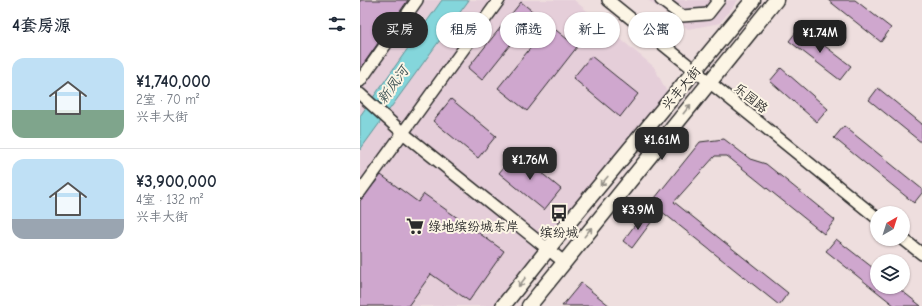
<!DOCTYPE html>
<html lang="zh">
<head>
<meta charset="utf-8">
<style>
  body { margin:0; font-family:"Comic Neue","LXGW WenKai TC",sans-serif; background:#f2f2f3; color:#1f2937; height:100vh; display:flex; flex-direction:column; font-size:15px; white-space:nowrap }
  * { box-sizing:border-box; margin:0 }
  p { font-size:13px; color:#747a83 }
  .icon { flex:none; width:22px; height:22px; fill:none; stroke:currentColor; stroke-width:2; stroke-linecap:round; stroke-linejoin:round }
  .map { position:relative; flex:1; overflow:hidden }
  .sheet { display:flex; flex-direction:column; background:#fff; width:360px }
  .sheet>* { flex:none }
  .banner { position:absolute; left:12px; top:12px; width:380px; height:36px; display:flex; gap:8px }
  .needle { width:26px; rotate:39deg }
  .controls { position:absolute; left:510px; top:206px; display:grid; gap:8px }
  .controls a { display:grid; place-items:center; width:40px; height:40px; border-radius:50%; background:#fff; box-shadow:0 1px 3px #0004; font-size:20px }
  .price { position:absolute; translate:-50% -34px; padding:0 9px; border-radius:8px; background:#2b2b2b; color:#fff; font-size:13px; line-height:26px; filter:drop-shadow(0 1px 2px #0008) }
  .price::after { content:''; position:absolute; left:50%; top:24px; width:12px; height:9px; margin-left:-6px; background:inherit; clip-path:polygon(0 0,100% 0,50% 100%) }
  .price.selected { background:#222; color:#fff }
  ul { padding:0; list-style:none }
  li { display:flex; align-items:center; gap:12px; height:100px; padding:0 12px }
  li+li { border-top:1px solid #e0e1e3 }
  li span { display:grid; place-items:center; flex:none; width:112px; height:80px; border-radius:12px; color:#555 }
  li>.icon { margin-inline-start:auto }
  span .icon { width:48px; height:48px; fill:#fffc; stroke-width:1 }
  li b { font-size:17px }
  h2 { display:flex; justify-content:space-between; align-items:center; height:48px; padding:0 12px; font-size:17px }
  .pill { padding:0 14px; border-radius:18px; background:#fff; box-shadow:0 1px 3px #0004; font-size:14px; line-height:36px }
  .pill.selected { background:#2b2b2b; color:#fff }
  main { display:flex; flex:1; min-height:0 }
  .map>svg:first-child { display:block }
</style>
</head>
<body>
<main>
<section class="sheet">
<h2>4套房源<svg class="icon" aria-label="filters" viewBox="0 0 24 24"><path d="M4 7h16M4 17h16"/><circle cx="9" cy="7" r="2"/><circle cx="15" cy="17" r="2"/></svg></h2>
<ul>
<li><span style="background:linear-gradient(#bfe0f5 65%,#7fa58c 0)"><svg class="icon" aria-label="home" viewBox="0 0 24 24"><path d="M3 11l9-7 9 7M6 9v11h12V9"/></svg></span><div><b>¥1,740,000</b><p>2室 · 70 m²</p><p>兴丰大街</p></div></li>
<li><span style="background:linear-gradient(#bfe0f5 75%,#9aa5b1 0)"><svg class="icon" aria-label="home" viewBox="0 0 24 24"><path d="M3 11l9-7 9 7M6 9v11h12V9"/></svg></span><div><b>¥3,900,000</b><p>4室 · 132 m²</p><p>兴丰大街</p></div></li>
</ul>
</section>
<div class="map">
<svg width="562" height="306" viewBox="0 0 562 306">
  <rect width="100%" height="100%" fill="#eedede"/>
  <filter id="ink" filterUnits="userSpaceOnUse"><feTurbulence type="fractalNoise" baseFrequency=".025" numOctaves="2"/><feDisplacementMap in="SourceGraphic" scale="8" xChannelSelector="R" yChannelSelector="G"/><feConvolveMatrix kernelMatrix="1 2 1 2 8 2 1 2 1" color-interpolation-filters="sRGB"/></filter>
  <g filter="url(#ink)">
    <g fill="#e5ced9">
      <path d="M0,0H214L294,67L307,92L134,306H0Z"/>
      <path d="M288,0H378L360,23L328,29Z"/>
    </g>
    <path fill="#84d6db" stroke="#609295" d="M82,0H109L0,150V116Z"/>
    <g fill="#cfa7ce" stroke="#2b2b2b">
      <path d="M0,0H48L0,69Z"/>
      <path d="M468,0H495L531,28L521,42Z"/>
      <path d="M161,2L217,47L167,111L138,88L172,46L158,35L122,80L108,68Z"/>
      <path d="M440,27L491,66L480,80L429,41Z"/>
      <path d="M231,56L278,94L260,117L213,78Z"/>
      <path d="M421,68L468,109L457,122L410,81Z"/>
      <path d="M518,88L562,124V143L509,100Z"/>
      <path d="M91,99L136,136L118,158L73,121Z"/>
      <path d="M484,126L562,189V193L554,203L474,138Z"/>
      <path d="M364,139L390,159L406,164L475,220L464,234L367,156H355L314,202L428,293L419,305L291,203L340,142Z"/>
      <path d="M156,152L201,189L184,210L139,173Z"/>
      <path d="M21,175L58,202L64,194L144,251L109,301L71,274L48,306H0V201Z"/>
      <path d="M283,214L292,221L272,248L263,241Z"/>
      <path d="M476,239L517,271V287H537L561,306H535L511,287L466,251Z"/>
      <path d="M221,283L250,306H202Z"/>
    </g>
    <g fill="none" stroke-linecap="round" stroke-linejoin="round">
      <g stroke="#2b2b2b" stroke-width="14">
        <g id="minor">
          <path d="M248,0L517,218"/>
          <path d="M301,0L322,16L348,14L359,0"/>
          <path d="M0,81L57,0"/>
          <path d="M0,94L43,133L204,262"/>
          <path d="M0,192L139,0"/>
          <path d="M543,239L562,254"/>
        </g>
      </g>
      <g stroke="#2b2b2b" stroke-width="17">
        <g id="major">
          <path d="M143,306L211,220L393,0"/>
          <path d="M169,306L416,0"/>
        </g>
      </g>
      <use href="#minor" stroke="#fcf5e5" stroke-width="11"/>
      <use href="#major" stroke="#fcf5e5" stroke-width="14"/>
    </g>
    <defs><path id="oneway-shaft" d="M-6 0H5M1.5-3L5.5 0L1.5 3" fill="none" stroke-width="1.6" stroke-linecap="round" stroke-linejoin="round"/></defs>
    <g stroke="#949088">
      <use href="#oneway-shaft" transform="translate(327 109) rotate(-51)"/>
      <use href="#oneway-shaft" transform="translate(244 181) rotate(130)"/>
      <use href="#oneway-shaft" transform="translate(228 232) rotate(-51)"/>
      <use href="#oneway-shaft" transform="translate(162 282) rotate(128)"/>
    </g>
  </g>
  <defs>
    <g id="bus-bare" transform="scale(1.38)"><path d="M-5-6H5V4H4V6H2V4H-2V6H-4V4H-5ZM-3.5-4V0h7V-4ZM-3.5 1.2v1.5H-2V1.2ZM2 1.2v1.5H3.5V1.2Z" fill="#2b2b2b" stroke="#fcf5e5" stroke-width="2.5" paint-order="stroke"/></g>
    <g id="supermarket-bare" transform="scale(1.38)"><path d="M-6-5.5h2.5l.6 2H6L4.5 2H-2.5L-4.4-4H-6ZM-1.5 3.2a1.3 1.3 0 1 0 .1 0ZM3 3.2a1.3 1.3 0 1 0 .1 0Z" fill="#2b2b2b" stroke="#fcf5e5" stroke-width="2.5" paint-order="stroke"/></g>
  </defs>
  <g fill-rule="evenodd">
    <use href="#bus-bare" x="199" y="213"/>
    <use href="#supermarket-bare" x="55" y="226"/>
  </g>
  <g text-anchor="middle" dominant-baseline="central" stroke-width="4" stroke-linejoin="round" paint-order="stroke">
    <g font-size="13" fill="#2b2b2b" stroke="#fcf5e5">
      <text transform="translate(321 88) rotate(-50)">兴丰大街</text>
      <text transform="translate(391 98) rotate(39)">乐园路</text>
    </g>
    <g font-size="13" fill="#2b2b2b" stroke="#fcf5e5" text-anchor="start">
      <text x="68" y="226">绿地缤纷城东岸</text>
      <text x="199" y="232" text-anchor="middle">缤纷城</text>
    </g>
    <g font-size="14" font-style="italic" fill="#415657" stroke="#fcf5e5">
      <text transform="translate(33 85) rotate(-54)">新凤河</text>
    </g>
  </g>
</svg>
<div class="controls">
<a><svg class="needle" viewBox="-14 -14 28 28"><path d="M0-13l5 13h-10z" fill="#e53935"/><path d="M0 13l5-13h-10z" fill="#747a83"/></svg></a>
<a><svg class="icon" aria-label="layers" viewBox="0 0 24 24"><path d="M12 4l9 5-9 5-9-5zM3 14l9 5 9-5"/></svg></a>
</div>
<b class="price selected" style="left:460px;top:54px">¥1.74M</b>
<b class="price" style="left:302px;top:161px">¥1.61M</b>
<b class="price" style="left:170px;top:181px">¥1.76M</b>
<b class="price" style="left:278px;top:231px">¥3.9M</b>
<div class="banner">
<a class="pill selected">买房</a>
<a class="pill">租房</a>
<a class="pill">筛选</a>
<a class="pill">新上</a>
<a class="pill">公寓</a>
</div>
</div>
</main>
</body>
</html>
